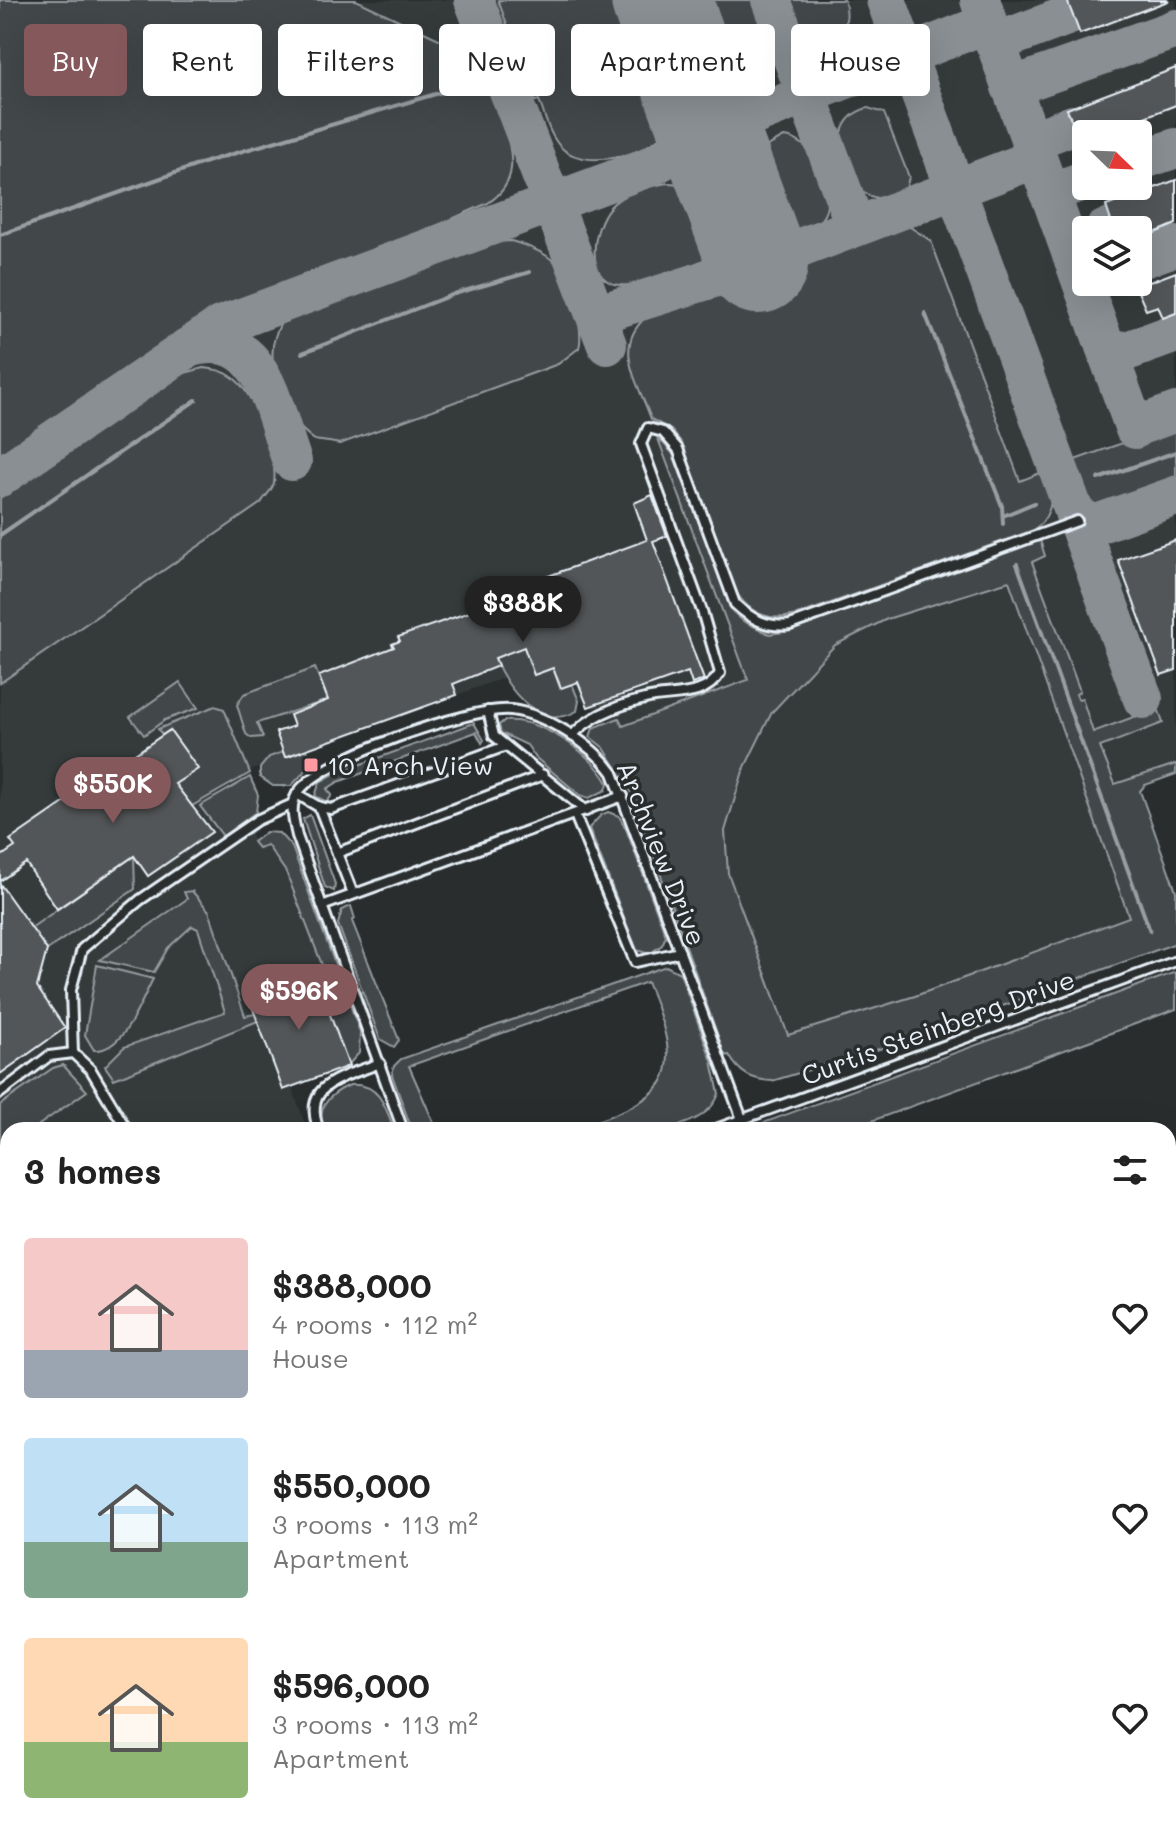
<!DOCTYPE html>
<html lang="en">
<head>
<meta charset="utf-8">
<style>
  body { margin:0; font-family:Mali,sans-serif; background:#f6f6f6; color:#222; height:100vh; display:flex; flex-direction:column; font-size:30px; white-space:nowrap }
  * { box-sizing:border-box; margin:0 }
  p { font-size:26px; color:#767676 }
  .icon { flex:none; width:44px; height:44px; fill:none; stroke:currentColor; stroke-width:2; stroke-linecap:round; stroke-linejoin:round }
  .map { position:relative; flex:1; overflow:hidden }
  .sheet { position:absolute; left:0px; top:1122px; width:1176px; height:714px; display:flex; flex-direction:column; background:#fff; border-radius:24px 24px 0 0; box-shadow:0 8px 32px #0002 }
  .sheet>* { flex:none }
  .hud { position:absolute; left:24px; top:24px; width:1128px; height:72px; display:flex; gap:16px }
  .needle { width:52px; rotate:113deg }
  .buttons { position:absolute; left:1072px; top:120px; display:grid; gap:16px }
  .buttons a { display:grid; place-items:center; width:80px; height:80px; border-radius:8px; background:#fff; box-shadow:0 8px 32px #0002; font-size:40px }
  .price { position:absolute; translate:-50% -68px; padding:0 18px; border-radius:28px; background:#85585c; color:#fff; font-size:26px; line-height:52px; filter:drop-shadow(0 2px 4px #0008) }
  .price::after { content:''; position:absolute; left:50%; top:48px; width:24px; height:18px; margin-left:-12px; background:inherit; clip-path:polygon(0 0,100% 0,50% 100%) }
  .price.selected { background:#222; color:#fff }
  ul { padding:0; list-style:none }
  li { display:flex; align-items:center; gap:24px; height:200px; padding:0 24px }
  li span { display:grid; place-items:center; flex:none; width:224px; height:160px; border-radius:8px; color:#555 }
  li>.icon { margin-inline-start:auto }
  span .icon { width:96px; height:96px; fill:#fffc; stroke-width:1 }
  li b { font-size:34px }
  h2 { display:flex; justify-content:space-between; align-items:center; height:96px; padding:0 24px; font-size:34px }
  .chip { padding:0 28px; border-radius:8px; background:#fff; box-shadow:0 8px 32px #0002; font-size:28px; line-height:72px }
  .chip.selected { background:#85585c; color:#fff }
  .map>svg:first-child { display:block }
</style>
</head>
<body>
<div class="map">
<svg width="1176" height="1835" viewBox="0 0 1176 1835">
  <rect width="100%" height="100%" fill="#2a2d2e"/>
  <filter id="ink" filterUnits="userSpaceOnUse"><feTurbulence type="fractalNoise" baseFrequency=".0125" numOctaves="2"/><feDisplacementMap in="SourceGraphic" scale="16" xChannelSelector="R" yChannelSelector="G"/><feConvolveMatrix kernelMatrix="1 2 1 2 8 2 1 2 1" color-interpolation-filters="sRGB"/></filter>
  <g filter="url(#ink)">
    <path fill="#363a3b" fill-rule="evenodd" d="M0,0H1176V764L1127,781L1174,907L787,1039L623,726L527,669L227,779L214,788L255,841L271,832L328,969L315,974L349,1066L292,1087L307,1130H8V1702L0,1705ZM1086,134H1138V186H1086ZM1086,230H1138V282H1086Z"/>
    <g fill="#424648" stroke="#959ca0" stroke-width="2" fill-rule="evenodd">
      <path d="M0,0H356L441,40L480,63L490,74L504,113L501,115C511,149 523,180 488,203L418,234L213,309L0,457Z"/>
      <path d="M498,0H636L675,107C672,117 669,126 662,135C642,156 588,169 564,150C550,139 545,116 539,100L535,101Z"/>
      <path d="M690,0H757C762,16 774,36 774,53C776,89 729,74 715,56C702,40 697,19 690,0Z"/>
      <path d="M785,0H844C852,22 841,37 823,51H816L802,44Z"/>
      <path d="M868,108L884,113L909,177L906,189C857,231 808,123 868,108Z"/>
      <path d="M784,137C814,139 837,188 824,215C818,227 803,230 792,233C766,221 759,196 754,169L764,148Z"/>
      <path d="M667,183C700,183 709,201 719,229L716,242L702,261C677,270 645,288 619,285C583,281 593,226 610,207C622,193 650,186 667,183Z"/>
      <path d="M897,226L910,227L931,241L1020,481L1045,471C1054,497 1054,511 1036,529L803,613C773,623 751,617 734,589L681,442L671,430L651,419C638,382 612,347 646,317Z"/>
      <path d="M511,241C529,246 549,254 561,268C572,282 584,332 579,348L558,364L340,444C306,437 322,447 295,423C280,382 259,356 284,318L496,242Z"/>
      <path d="M203,368C215,369 227,371 237,381C255,397 278,459 274,483C272,491 264,497 261,503L0,683V498L174,376Z"/>
      <path d="M1176,424V476L1091,506L1069,462Z"/>
      <path d="M657,436L673,454L732,611L743,621L769,634L791,631L1040,540L1045,556L1032,562L1080,691L1076,694L1078,699L1082,698L1093,732L1158,708L1163,723L1100,747L1115,784L1176,764V774L1145,785L1140,791L1176,891V943L906,1041L772,1081C751,1080 739,1073 729,1055L725,1056L631,791L604,748L590,737L593,728L619,718L623,726L748,680ZM1009,581L1129,917L915,996L788,1035L728,873L725,831L743,771L772,712L835,645L887,619Z"/>
      <path d="M516,625L534,675L553,668L560,688L572,684L579,701L577,711C540,732 506,689 495,658L504,654Z"/>
      <path d="M315,668L328,700L257,723L263,737L251,738L246,734L237,705L244,694Z"/>
      <path d="M180,682L198,708L165,720L144,735L130,717Z"/>
      <path d="M215,706L224,709L250,773L192,806L175,784L197,768L170,730L162,735L158,729Z"/>
      <path d="M504,721C539,717 592,753 608,783L606,790L589,798L580,795L536,758L527,745L501,733L499,725Z"/>
      <path d="M474,723L484,740L482,743L476,732L338,782L327,789L332,795L327,802L315,796L320,782L334,774Z"/>
      <path d="M307,749L311,765L291,786H273L260,777V768L269,757L283,752L286,757Z"/>
      <path d="M250,777L258,795L256,812L223,836L200,806Z"/>
      <path d="M608,812L619,816L626,829L666,936L662,945L649,954L637,950L635,945L589,828L601,815Z"/>
      <path d="M310,815L335,884L334,891L325,887L303,819Z"/>
      <path d="M266,832L279,833L292,847L360,1032L359,1053L348,1065L315,974L324,970L286,872L267,845L258,848L253,842Z"/>
      <path d="M134,856L135,889L47,950L31,928Z"/>
      <path d="M192,891L209,911L245,1016L255,1014L258,1021L114,1079L105,1066L124,1047L225,1012L198,929L192,926L168,948L154,972L100,960L187,899L184,892Z"/>
      <path d="M351,906L355,919L352,921L399,1040L394,1047L380,1039L338,924L342,910Z"/>
      <path d="M97,965L153,979C141,1001 124,1052 94,1050L85,1035Z"/>
      <path d="M666,966L680,973L712,1061L719,1094C700,1142 614,1130 571,1130C668,1097 690,1084 647,982L409,1066L437,1130H412L392,1075L394,1066L401,1059Z"/>
      <path d="M1176,972V1009L847,1130H744Z"/>
      <path d="M63,1065L87,1091L39,1125L40,1130H8V1182L0,1171V1105L53,1068Z"/>
      <path d="M350,1085C379,1082 386,1107 394,1130H324C315,1107 331,1093 350,1085Z"/>
      <path d="M0,1786L8,1787V1828H73L75,1835H0Z"/>
    </g>
    <g fill="none" stroke-linecap="round" stroke-linejoin="round">
      <g stroke="#989fa3" stroke-width="4">
        <path d="M0,235L209,161L466,85"/>
        <path d="M925,313L1002,506L1003,524"/>
        <path d="M302,353L454,294L530,272"/>
        <path d="M1098,479L1176,452"/>
        <path d="M1003,516L1034,503"/>
        <path d="M0,535L196,400"/>
        <path d="M1017,564L1150,931"/>
      </g>
      <g stroke="#898f93" stroke-width="40">
        <path d="M474,0L607,345"/>
        <path d="M771,0L855,225"/>
        <path d="M886,0L1143,699"/>
        <path d="M980,0L1135,429"/>
        <path d="M995,43L1072,14"/>
        <path d="M1011,87L1176,29"/>
        <path d="M1031,141L1073,125"/>
        <path d="M1138,161L1176,148"/>
        <path d="M1049,193L1086,180"/>
        <path d="M1104,230L1113,226"/>
        <path d="M1138,260L1176,246"/>
        <path d="M596,315L758,264L1037,158"/>
        <path d="M1105,346L1124,352L1176,333"/>
        <path d="M187,348C264,325 271,405 292,461"/>
        <path d="M1131,417L1146,423L1176,412"/>
        <path d="M0,477L220,326L654,165L709,133L988,23"/>
        <path d="M1075,515L1095,525L1176,496"/>
      </g>
      <path stroke="#898f93" stroke-width="100" d="M661,0L758,264"/>
    </g>
    <g fill="#535759" stroke="#e8f1f8" stroke-width="2">
      <path d="M1067,0H1167L1168,1L1080,34Z"/>
      <path d="M1176,68V105L1100,134H1077L1067,109Z"/>
      <path d="M1176,180V224L1138,240V230H1114L1106,206Z"/>
      <path d="M1176,272V313L1163,318L1158,306L1146,310L1136,287Z"/>
      <path d="M652,495L667,536L653,541L704,680L692,684L688,672L588,707L578,682L561,688L553,668L534,675L524,647L495,658L498,666L453,684L457,695L285,757L276,732L294,726L290,715L328,700L319,676L394,647L392,644L400,641L398,637L478,609L480,615L509,606L506,597L525,590L524,585L647,540L634,503Z"/>
      <path d="M1176,540V670L1161,675L1118,560Z"/>
      <path d="M170,730L198,769L175,784L212,832L148,876L134,856L57,909L26,863L0,881V857L15,847L10,840Z"/>
      <path d="M0,884L47,950L37,987L65,1028L0,1074Z"/>
      <path d="M315,974L349,1066L283,1090L249,998Z"/>
    </g>
    <g fill="none" stroke-linecap="round" stroke-linejoin="round">
      <g stroke="#e8f1f8" stroke-width="14">
        <g id="lane">
          <path d="M488,711L494,736L586,811"/>
          <path d="M572,736C590,715 619,705 645,699C671,692 704,700 720,673L702,611L641,444L648,428L663,432L678,449L735,604C751,619 767,628 790,625L1077,521"/>
          <path d="M297,794L319,807L331,809L506,746"/>
          <path d="M319,807L353,894"/>
          <path d="M575,815L635,962L680,952"/>
          <path d="M337,853L543,775"/>
          <path d="M322,906L623,796"/>
          <path d="M73,1053L71,990L82,949L140,900L257,820L293,804"/>
          <path d="M0,1093L49,1056L73,1053L91,1070L127,1130"/>
          <path d="M319,1130C300,1083 345,1077 380,1063"/>
          <path d="M403,1130L297,836C294,822 289,807 297,794C317,759 471,706 511,710C546,714 593,745 613,773L742,1119"/>
          <path d="M713,1130L1176,961"/>
          <path d="M0,1187L8,1198"/>
          <path d="M0,1372L8,1371"/>
          <path d="M190,1828L200,1835"/>
          <path d="M168,1835L187,1828"/>
        </g>
      </g>
      <g stroke="#e8f1f8" stroke-width="22">
        <g id="street">
          <path d="M1168,1663L1176,1660"/>
          <path d="M1011,1828L1013,1835"/>
          <path d="M678,1835L698,1828"/>
        </g>
      </g>
      <use href="#lane" stroke="#2a2d2e" stroke-width="8"/>
      <use href="#street" stroke="#2a2d2e" stroke-width="16"/>
    </g>
  </g>
  <rect fill="#ff9aa2" stroke="#2a2d2e" stroke-width="3" x="303" y="757" width="16" height="16" rx="4"/>
  <g text-anchor="middle" dominant-baseline="central" stroke-width="7" stroke-linejoin="round" paint-order="stroke">
    <g font-size="26" fill="#e8f1f8" stroke="#2a2d2e" text-anchor="start">
      <text x="327" y="765">10 Arch View</text>
    </g>
    <g font-size="26" fill="#e8f1f8" stroke="#2a2d2e">
      <text transform="translate(662 853) rotate(68)">Archview Drive</text>
      <text transform="translate(938 1027) rotate(-20)">Curtis Steinberg Drive</text>
    </g>
  </g>
</svg>
<div class="buttons">
<a><svg class="needle" viewBox="-14 -14 28 28"><path d="M0-13l5 13h-10z" fill="#e53935"/><path d="M0 13l5-13h-10z" fill="#767676"/></svg></a>
<a><svg class="icon" aria-label="layers" viewBox="0 0 24 24"><path d="M12 4l9 5-9 5-9-5zM3 14l9 5 9-5"/></svg></a>
</div>
<b class="price selected" style="left:523px;top:644px">$388K</b>
<b class="price" style="left:113px;top:825px">$550K</b>
<b class="price" style="left:299px;top:1032px">$596K</b>
<div class="hud">
<a class="chip selected">Buy</a>
<a class="chip">Rent</a>
<a class="chip">Filters</a>
<a class="chip">New</a>
<a class="chip">Apartment</a>
<a class="chip">House</a>
</div>
<section class="sheet">
<h2>3 homes<svg class="icon" aria-label="filters" viewBox="0 0 24 24"><path d="M4 7h16M4 17h16"/><circle cx="9" cy="7" r="2"/><circle cx="15" cy="17" r="2"/></svg></h2>
<ul>
<li><span style="background:linear-gradient(#f6c9c9 70%,#9aa5b1 0)"><svg class="icon" aria-label="home" viewBox="0 0 24 24"><path d="M3 11l9-7 9 7M6 9v11h12V9"/></svg></span><div><b>$388,000</b><p>4 rooms · 112 m²</p><p>House</p></div><svg class="icon" aria-label="heart" viewBox="0 0 24 24"><path d="M12 20l-8-8c-3-5 5-10 8-4 3-6 11-1 8 4z"/></svg></li>
<li><span style="background:linear-gradient(#bfe0f5 65%,#7fa58c 0)"><svg class="icon" aria-label="home" viewBox="0 0 24 24"><path d="M3 11l9-7 9 7M6 9v11h12V9"/></svg></span><div><b>$550,000</b><p>3 rooms · 113 m²</p><p>Apartment</p></div><svg class="icon" aria-label="heart" viewBox="0 0 24 24"><path d="M12 20l-8-8c-3-5 5-10 8-4 3-6 11-1 8 4z"/></svg></li>
<li><span style="background:linear-gradient(#ffd9b3 65%,#8fb573 0)"><svg class="icon" aria-label="home" viewBox="0 0 24 24"><path d="M3 11l9-7 9 7M6 9v11h12V9"/></svg></span><div><b>$596,000</b><p>3 rooms · 113 m²</p><p>Apartment</p></div><svg class="icon" aria-label="heart" viewBox="0 0 24 24"><path d="M12 20l-8-8c-3-5 5-10 8-4 3-6 11-1 8 4z"/></svg></li>
</ul>
</section>
</div>
</body>
</html>
